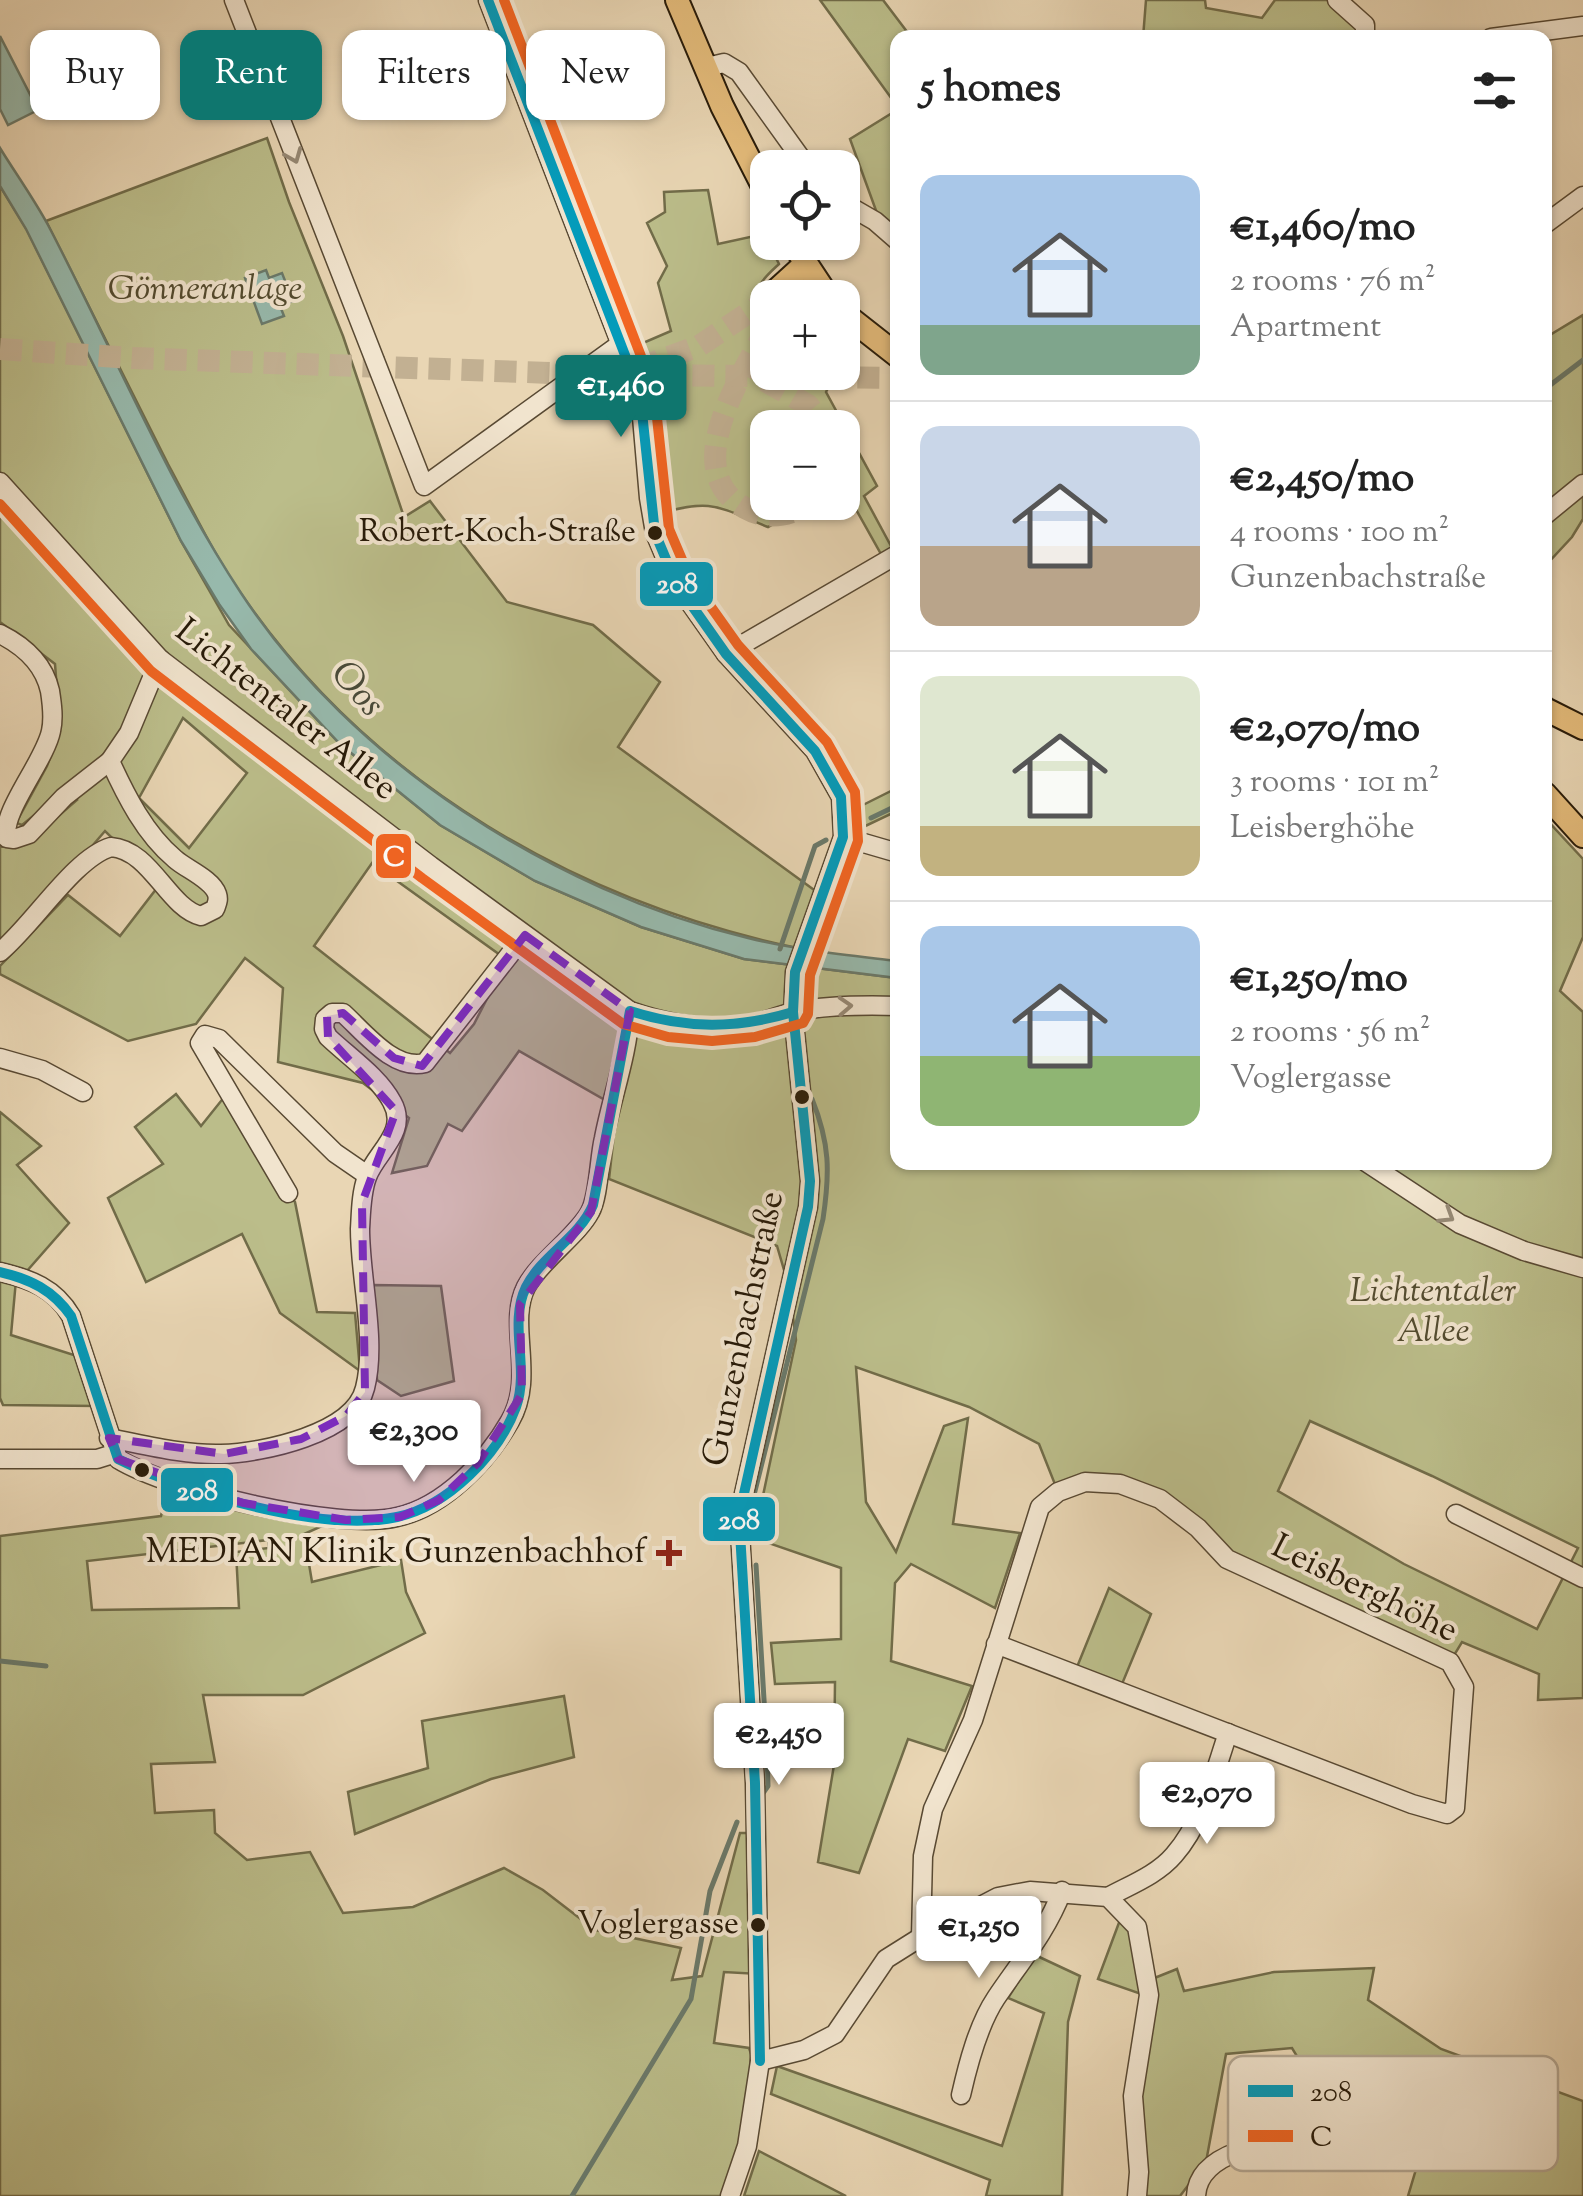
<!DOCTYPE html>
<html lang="en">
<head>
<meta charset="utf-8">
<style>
  body { margin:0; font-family:"Sorts Mill Goudy",serif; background:#f2f2f2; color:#222; height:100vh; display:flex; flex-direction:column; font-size:38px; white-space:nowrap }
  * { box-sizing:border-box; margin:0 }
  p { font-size:32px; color:#767676 }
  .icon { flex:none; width:55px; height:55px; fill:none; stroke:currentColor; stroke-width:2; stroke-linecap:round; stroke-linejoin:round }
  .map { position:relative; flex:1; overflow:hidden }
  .side { position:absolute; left:890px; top:30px; width:662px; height:1140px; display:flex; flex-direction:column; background:#fff; border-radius:20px; box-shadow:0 2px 8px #0004 }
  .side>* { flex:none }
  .hud { position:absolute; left:30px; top:30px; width:710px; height:90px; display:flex; gap:20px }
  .fabs { position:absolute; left:750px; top:150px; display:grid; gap:20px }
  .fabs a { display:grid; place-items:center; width:110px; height:110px; border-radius:20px; background:#fff; box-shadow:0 2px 8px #0004; font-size:50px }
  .price { position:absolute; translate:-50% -85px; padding:0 22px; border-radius:10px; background:#fff; color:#222; font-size:32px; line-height:65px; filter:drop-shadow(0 2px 5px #0008) }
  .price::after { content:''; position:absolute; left:50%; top:60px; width:30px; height:22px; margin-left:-15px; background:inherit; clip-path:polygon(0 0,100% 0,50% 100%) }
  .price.current { background:#0f766e; color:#fff }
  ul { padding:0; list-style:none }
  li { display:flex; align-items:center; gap:30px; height:250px; padding:0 30px }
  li+li { border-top:2px solid #e0e0e0 }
  li span { display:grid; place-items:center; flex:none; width:280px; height:200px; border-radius:20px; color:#555 }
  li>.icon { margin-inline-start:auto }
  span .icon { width:120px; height:120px; fill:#fffc; stroke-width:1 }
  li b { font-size:42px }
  h2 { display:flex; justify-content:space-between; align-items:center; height:120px; padding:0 30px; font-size:42px }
  .pill { padding:0 35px; border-radius:20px; background:#fff; box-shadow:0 2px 8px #0004; font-size:35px; line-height:90px }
  .pill.current { background:#0f766e; color:#fff }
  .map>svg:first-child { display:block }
</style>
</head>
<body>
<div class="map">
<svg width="1583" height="2196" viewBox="0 0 1583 2196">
  <rect width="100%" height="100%" fill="#e9d6b4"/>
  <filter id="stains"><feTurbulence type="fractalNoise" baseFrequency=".002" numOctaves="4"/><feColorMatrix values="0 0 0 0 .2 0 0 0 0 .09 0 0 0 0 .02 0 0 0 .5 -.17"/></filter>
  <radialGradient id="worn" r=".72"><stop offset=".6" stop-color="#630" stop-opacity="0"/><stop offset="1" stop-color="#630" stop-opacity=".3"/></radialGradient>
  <g fill="#bbbd8a" stroke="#716c49" stroke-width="2.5" fill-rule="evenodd">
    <path d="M820,0H883L911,37L898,38L897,106Z"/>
    <path d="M1146,0H1205L1206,8L1262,18L1275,0H1334L1365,37L1143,38Z"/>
    <path d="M897,110V234L878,216L850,139Z"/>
    <path d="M267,138L289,202L343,336L404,517L430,501L507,602L593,625L660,682L618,747L821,895L802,949C579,903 373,785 242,595C213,554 192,508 168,464C127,383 87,302 46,221Z"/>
    <path d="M0,186L26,228L181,541L229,625L340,744L440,825L535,881L641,927L744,959L897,978L898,1162H1545V818L1583,859V937L1560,991L1583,1012V1698L1538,1700L1539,1674L1462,1642L1450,1662L1274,1582L1198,1528L1120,1484L1058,1492L1039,1444L969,1407L856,1367L866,1502L896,1552L944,1426L968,1418L953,1524L1020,1533L995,1608L911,1564L895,1583L891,1661L972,1686L945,1751L908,1739L859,1873L818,1862L834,1765L835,1682L775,1684L771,1643L841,1639V1568L754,1538L796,1340L789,1287L777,1246L609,1179L617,1107L519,1051L462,1131L448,1124L427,1166L392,1173L409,1118L363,1083L278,1062L283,988L245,958L196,1024L128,1041L0,974V966L68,895L120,936L160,884L105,831L19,931L0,946V847L26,844L77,800L67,789L22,825L16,823L47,766L60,731L55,664L0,622ZM183,718L247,773L189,848L139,798ZM372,863L507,960L474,1024L450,1053L314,946ZM1310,1421L1432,1476L1578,1548L1537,1629L1404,1564L1278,1491Z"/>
    <path d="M708,190L718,244L764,234L779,264C765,277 750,289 760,309L767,312L768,372L836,373L826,392L877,486L864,496L892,548L881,554L849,497L843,491L842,428H768V502L810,503L768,527C718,507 712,498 658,514L640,394L644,368L636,346L671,331L658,283L667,266L647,223L665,212L664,192Z"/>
    <path d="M1583,315V519L1572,537L1545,566V338Z"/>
    <path d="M897,788V811L857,830L849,812Z"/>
    <path d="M176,1094L201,1126L225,1096L295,1202L317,1312L355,1313L360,1371L280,1313L242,1234L146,1282L108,1198L163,1164L135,1127Z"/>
    <path d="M0,1112L41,1146L17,1165L69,1223L26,1272L0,1269Z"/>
    <path d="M0,1275L16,1280L11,1335L77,1356L96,1406L3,1405L0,1398Z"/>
    <path d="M372,1285L441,1286L454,1381L401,1396L377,1380Z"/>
    <path d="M168,1485L331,1522L304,1534L312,1582L401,1560L406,1592L425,1633L303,1695H203L215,1762L151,1764L155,1813L214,1810L215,1833L247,1860L310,1852L343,1913L413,1907L504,1868L543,1890L595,1930L681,1948L672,1980L702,1976L740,1833H756L759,1974L724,1972L714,2043L749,2048L758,2074L730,2196H0V1536L161,1516ZM268,1540L269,1548L236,1552L239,1608L92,1610L87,1561Z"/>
    <path d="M1109,1588L1151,1614L1122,1684L1077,1667Z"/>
    <path d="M564,1696L574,1757L491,1779L355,1834L348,1792L428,1768L422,1721Z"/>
    <path d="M1120,1920L1132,1931L1141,1994L1098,1979Z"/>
    <path d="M1035,1955L1080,1976L1068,2022L1062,2196H986L990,2180L771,2094L777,2066L1002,2146L1044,2013L1008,1998Z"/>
    <path d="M1374,1968L1368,2000L1441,2049L1583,2101V2196H1408L1420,2156L1331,2141L1334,2117L1292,2048L1226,2054L1206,2162L1180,2196H1137L1133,2096L1152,1979L1177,1969L1184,1991L1274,1972Z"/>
    <path d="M759,2151L846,2196H744Z"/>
  </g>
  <g fill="#97b9ac" stroke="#6a796a" stroke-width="2.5">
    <path d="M0,36L38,110L8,125L0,109Z"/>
    <path d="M0,148C16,174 34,199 48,225C112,347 165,478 241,593C352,762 553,891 748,938C797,950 848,955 897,961V978L744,959L641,927L535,881L440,825L340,744L251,649L219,604L181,541L26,229L0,186Z"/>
    <path d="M266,270L269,278L282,273L293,301L280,306L284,316L262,324L245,278Z"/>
  </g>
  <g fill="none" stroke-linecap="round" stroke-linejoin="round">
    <g stroke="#6a796a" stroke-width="5">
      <path d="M1545,389L1583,360"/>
      <path d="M871,818L898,805"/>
      <path d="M780,949L815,846L826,840"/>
      <path d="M750,1511L823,1219C830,1172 830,1144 812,1099"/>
      <path d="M756,1565L767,1750L768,1786L761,1796"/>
      <path d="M0,1661L46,1666"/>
      <path d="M572,2196L691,1999L710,1891L737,1822"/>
    </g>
    <g stroke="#c2b092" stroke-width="22" stroke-dasharray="22 11" stroke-linecap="butt">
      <path d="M768,326C743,373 677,471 745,508C768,521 791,516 812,502"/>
      <path d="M0,349L133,358L580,374L898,378"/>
      <path d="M638,368L699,346L760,305"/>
      <path d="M765,381L808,405L827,428"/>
    </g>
    <g stroke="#584933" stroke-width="21">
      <g id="minor">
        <path d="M234,0L424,486L623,342"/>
        <path d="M488,0L640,394L649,498L655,533L676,583L726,654L815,751L841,797L843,837L795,972L793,1012L810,1181L808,1207L739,1516L755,1783L760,2061L747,2146L730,2196"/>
        <path d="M1337,0L1365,25V38"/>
        <path d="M1491,38L1583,26"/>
        <path d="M707,67L724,63L739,72L808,168"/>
        <path d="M842,202L875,221L898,241"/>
        <path d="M1545,224L1583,196"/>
        <path d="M0,482L160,659L431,866L630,1011C670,1025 710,1032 752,1024C767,1022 781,1014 797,1011C830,1005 864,1005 898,1006"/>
        <path d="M1545,515L1583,484"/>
        <path d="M0,634C24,646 44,664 50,691C52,704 54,718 51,731C45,761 0,813 7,838L14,839L29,834L64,797L110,761"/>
        <path d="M726,654L898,554"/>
        <path d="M843,837L898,853"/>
        <path d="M0,952C33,925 74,858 111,847C151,850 168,908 201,916L215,909C217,903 219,900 217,894C212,879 186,869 175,859C145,834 126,796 110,761L129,733L160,659"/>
        <path d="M0,1058L42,1070L83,1092"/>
        <path d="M1366,1162L1460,1224L1524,1251L1583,1268"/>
        <path d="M288,1193L200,1043L205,1035L219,1039L335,1153L367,1175"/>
        <path d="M0,1272C30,1279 55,1288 71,1316L118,1459C170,1491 338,1531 397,1517C444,1507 487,1461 510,1421C536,1377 507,1324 526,1287C539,1262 578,1235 590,1212C599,1196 599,1158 604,1138C612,1096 628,1054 630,1011"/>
        <path d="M109,1438C146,1445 183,1455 221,1454C262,1453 354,1434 365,1388C377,1341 360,1279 360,1229C361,1213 361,1193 367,1177C376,1152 409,1132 392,1102C379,1077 349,1057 328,1037L324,1029L325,1019L332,1013H343C364,1032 394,1071 425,1063L525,935"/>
        <path d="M0,1459H97L113,1454"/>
        <path d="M1456,1514L1583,1578"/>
        <path d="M1108,1897C1130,1885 1157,1875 1174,1855C1203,1822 1214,1774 1228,1733"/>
        <path d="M921,1937L923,1856L933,1809L973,1720L1040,1507L1058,1492L1085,1482L1120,1484L1160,1499L1198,1528L1227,1559L1450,1662L1464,1687L1455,1808L1447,1814L1412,1804L996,1644"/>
        <path d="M760,2061L804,2050L835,2034L886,1959L921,1937L998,1897L1030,1891L1108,1897L1137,1927L1149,1995L1133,2096L1139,2172L1137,2196"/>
        <path d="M961,2095C968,2064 978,2025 996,1998C1020,1962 1046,1933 1062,1891"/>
        <path d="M1196,2196C1198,2151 1270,2141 1305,2140"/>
      </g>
    </g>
    <g stroke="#271a08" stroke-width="26">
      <g id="major">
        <path d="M677,0L722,106L768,196"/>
        <path d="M792,242L829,298"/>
        <path d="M768,298L804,265"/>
        <path d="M842,312L898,356"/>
        <path d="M1545,709L1583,728"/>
        <path d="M1545,794L1583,836"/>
      </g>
    </g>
    <use href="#minor" stroke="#f1e4ce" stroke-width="18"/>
    <use href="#major" stroke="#e4bb7a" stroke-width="22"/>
    <g stroke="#f1e4ce" stroke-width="18">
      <g id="bus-1">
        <path d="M488,0L640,394L655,533L676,583L726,654L815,751L841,797L843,837L795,972L793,1012L810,1181L808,1207L739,1516L755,1783L760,2061"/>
        <path d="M0,1272C30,1279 53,1290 71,1316L118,1459C186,1493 322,1533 397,1517C448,1506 499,1454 516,1407C530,1368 508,1324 526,1287C542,1255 579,1238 593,1205L630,1011C686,1029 737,1029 793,1012"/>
      </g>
    </g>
    <g stroke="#f1e4ce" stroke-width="18">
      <path id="bus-2" d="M0,504L151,671L422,878L623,1024L668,1037L712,1041L755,1037L803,1023L808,1014L810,975L858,841L855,792L827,742L738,645L689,576L669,529L654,390L504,0"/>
    </g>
    <use href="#bus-1" stroke="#049bba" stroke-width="10"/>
    <use href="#bus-2" stroke="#f26522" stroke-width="10"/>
  </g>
  <defs><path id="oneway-chevron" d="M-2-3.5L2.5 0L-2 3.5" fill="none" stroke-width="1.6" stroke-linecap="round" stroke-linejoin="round" transform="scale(2.5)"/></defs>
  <g stroke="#968975">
    <use href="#oneway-chevron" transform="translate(294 156) rotate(68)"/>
    <use href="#oneway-chevron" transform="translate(845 1006) rotate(-3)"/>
    <use href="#oneway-chevron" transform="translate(1447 1216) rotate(32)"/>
  </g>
  <path fill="#7b2cbf" fill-opacity="0.2" stroke="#7b2cbf" stroke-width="8" stroke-dasharray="20 12" stroke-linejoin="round" d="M525,935L630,1011L591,1212L520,1304L522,1394L478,1463L439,1500L400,1517L346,1520L243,1503L118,1459L109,1438L224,1454L301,1439L346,1416L365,1392L362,1203L396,1111L328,1037L327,1016L343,1013L394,1058L422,1066Z"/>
  <g fill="#271a08" stroke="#f1e4ce" stroke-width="4">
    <circle cx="655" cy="533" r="9"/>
    <circle cx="802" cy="1097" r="9"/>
    <circle cx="142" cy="1470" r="9"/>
    <circle cx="758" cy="1925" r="9"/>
  </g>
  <path fill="#8f2418" stroke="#f1e4ce" stroke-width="4" d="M664 1538h10v10h10v10h-10v10h-10v-10h-10v-10h10z"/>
  <g text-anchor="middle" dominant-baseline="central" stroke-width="8" stroke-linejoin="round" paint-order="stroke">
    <g font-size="32" fill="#271a08" stroke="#f1e4ce" text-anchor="end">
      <text x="636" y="533">Robert-Koch-Straße</text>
      <text x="739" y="1925">Voglergasse</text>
    </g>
    <g font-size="35" font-style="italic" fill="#534b2f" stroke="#f1e4ce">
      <text x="205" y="290">Gönneranlage</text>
      <text x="1433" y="1292">Lichtentaler<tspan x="1433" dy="40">Allee</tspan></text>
    </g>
    <g font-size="35" fill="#271a08" stroke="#f1e4ce">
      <text transform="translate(285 711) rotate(38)">Lichtentaler Allee</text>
      <text transform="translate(745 1329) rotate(-78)">Gunzenbachstraße</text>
      <text transform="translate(1364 1590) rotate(26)">Leisberghöhe</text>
    </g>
    <g font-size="35" fill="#271a08" stroke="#f1e4ce" text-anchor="end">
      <text x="646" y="1553">MEDIAN Klinik Gunzenbachhof</text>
    </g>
    <g font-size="38" font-style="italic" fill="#494a39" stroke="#f1e4ce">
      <text transform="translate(356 690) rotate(49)">Oos</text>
    </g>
  </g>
  <rect x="1228" y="2056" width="330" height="115" rx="15" fill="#f1e4ce" stroke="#b4a793" stroke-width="2.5"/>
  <rect x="1248" y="2085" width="45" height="12" fill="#049bba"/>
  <rect x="1248" y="2130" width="45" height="12" fill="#f26522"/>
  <g font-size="28" fill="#271a08">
    <text x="1310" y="2101">208</text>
    <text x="1310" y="2146">C</text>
  </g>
  <g stroke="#f1e4ce" stroke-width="4">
    <rect x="638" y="560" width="77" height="48" rx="10" fill="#049bba"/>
    <rect x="374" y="832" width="39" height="48" rx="10" fill="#f26522"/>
    <rect x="159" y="1466" width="76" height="48" rx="10" fill="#049bba"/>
    <rect x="701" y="1495" width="76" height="48" rx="10" fill="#049bba"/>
  </g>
  <g font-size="28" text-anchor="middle" font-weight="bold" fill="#fff">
    <text x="677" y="593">208</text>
    <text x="394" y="866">C</text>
    <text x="197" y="1500">208</text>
    <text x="739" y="1529">208</text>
  </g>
  <rect width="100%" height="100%" filter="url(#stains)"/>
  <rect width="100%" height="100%" fill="url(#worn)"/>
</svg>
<div class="fabs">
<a><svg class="icon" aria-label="locate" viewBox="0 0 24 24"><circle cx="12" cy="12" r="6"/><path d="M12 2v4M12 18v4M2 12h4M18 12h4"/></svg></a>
<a>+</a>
<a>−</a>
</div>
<b class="price current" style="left:621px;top:440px">€1,460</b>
<b class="price" style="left:414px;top:1485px">€2,300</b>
<b class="price" style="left:779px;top:1788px">€2,450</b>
<b class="price" style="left:1207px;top:1847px">€2,070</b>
<b class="price" style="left:979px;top:1981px">€1,250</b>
<div class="hud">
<a class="pill">Buy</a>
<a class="pill current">Rent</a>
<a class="pill">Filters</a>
<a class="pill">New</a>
</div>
<section class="side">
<h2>5 homes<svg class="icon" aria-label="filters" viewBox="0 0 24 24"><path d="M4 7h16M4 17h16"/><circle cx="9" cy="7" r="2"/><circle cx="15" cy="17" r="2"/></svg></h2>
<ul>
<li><span style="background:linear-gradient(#a9c7e8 75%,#7fa58c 0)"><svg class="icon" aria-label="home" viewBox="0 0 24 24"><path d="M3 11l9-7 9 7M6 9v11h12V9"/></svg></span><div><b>€1,460/mo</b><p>2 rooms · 76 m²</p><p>Apartment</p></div></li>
<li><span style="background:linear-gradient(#c9d6e8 60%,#b9a48a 0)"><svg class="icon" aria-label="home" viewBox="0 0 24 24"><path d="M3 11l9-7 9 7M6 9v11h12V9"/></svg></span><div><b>€2,450/mo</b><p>4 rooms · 100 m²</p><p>Gunzenbachstraße</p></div></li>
<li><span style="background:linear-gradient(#dfe7d0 75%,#c2b280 0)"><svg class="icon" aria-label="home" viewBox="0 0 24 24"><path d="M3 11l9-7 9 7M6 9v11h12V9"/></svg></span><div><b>€2,070/mo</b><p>3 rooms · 101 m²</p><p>Leisberghöhe</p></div></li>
<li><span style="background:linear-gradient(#a9c7e8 65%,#8fb573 0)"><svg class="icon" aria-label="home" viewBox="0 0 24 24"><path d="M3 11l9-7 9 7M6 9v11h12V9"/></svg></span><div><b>€1,250/mo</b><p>2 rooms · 56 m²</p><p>Voglergasse</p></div></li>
</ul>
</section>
</div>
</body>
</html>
